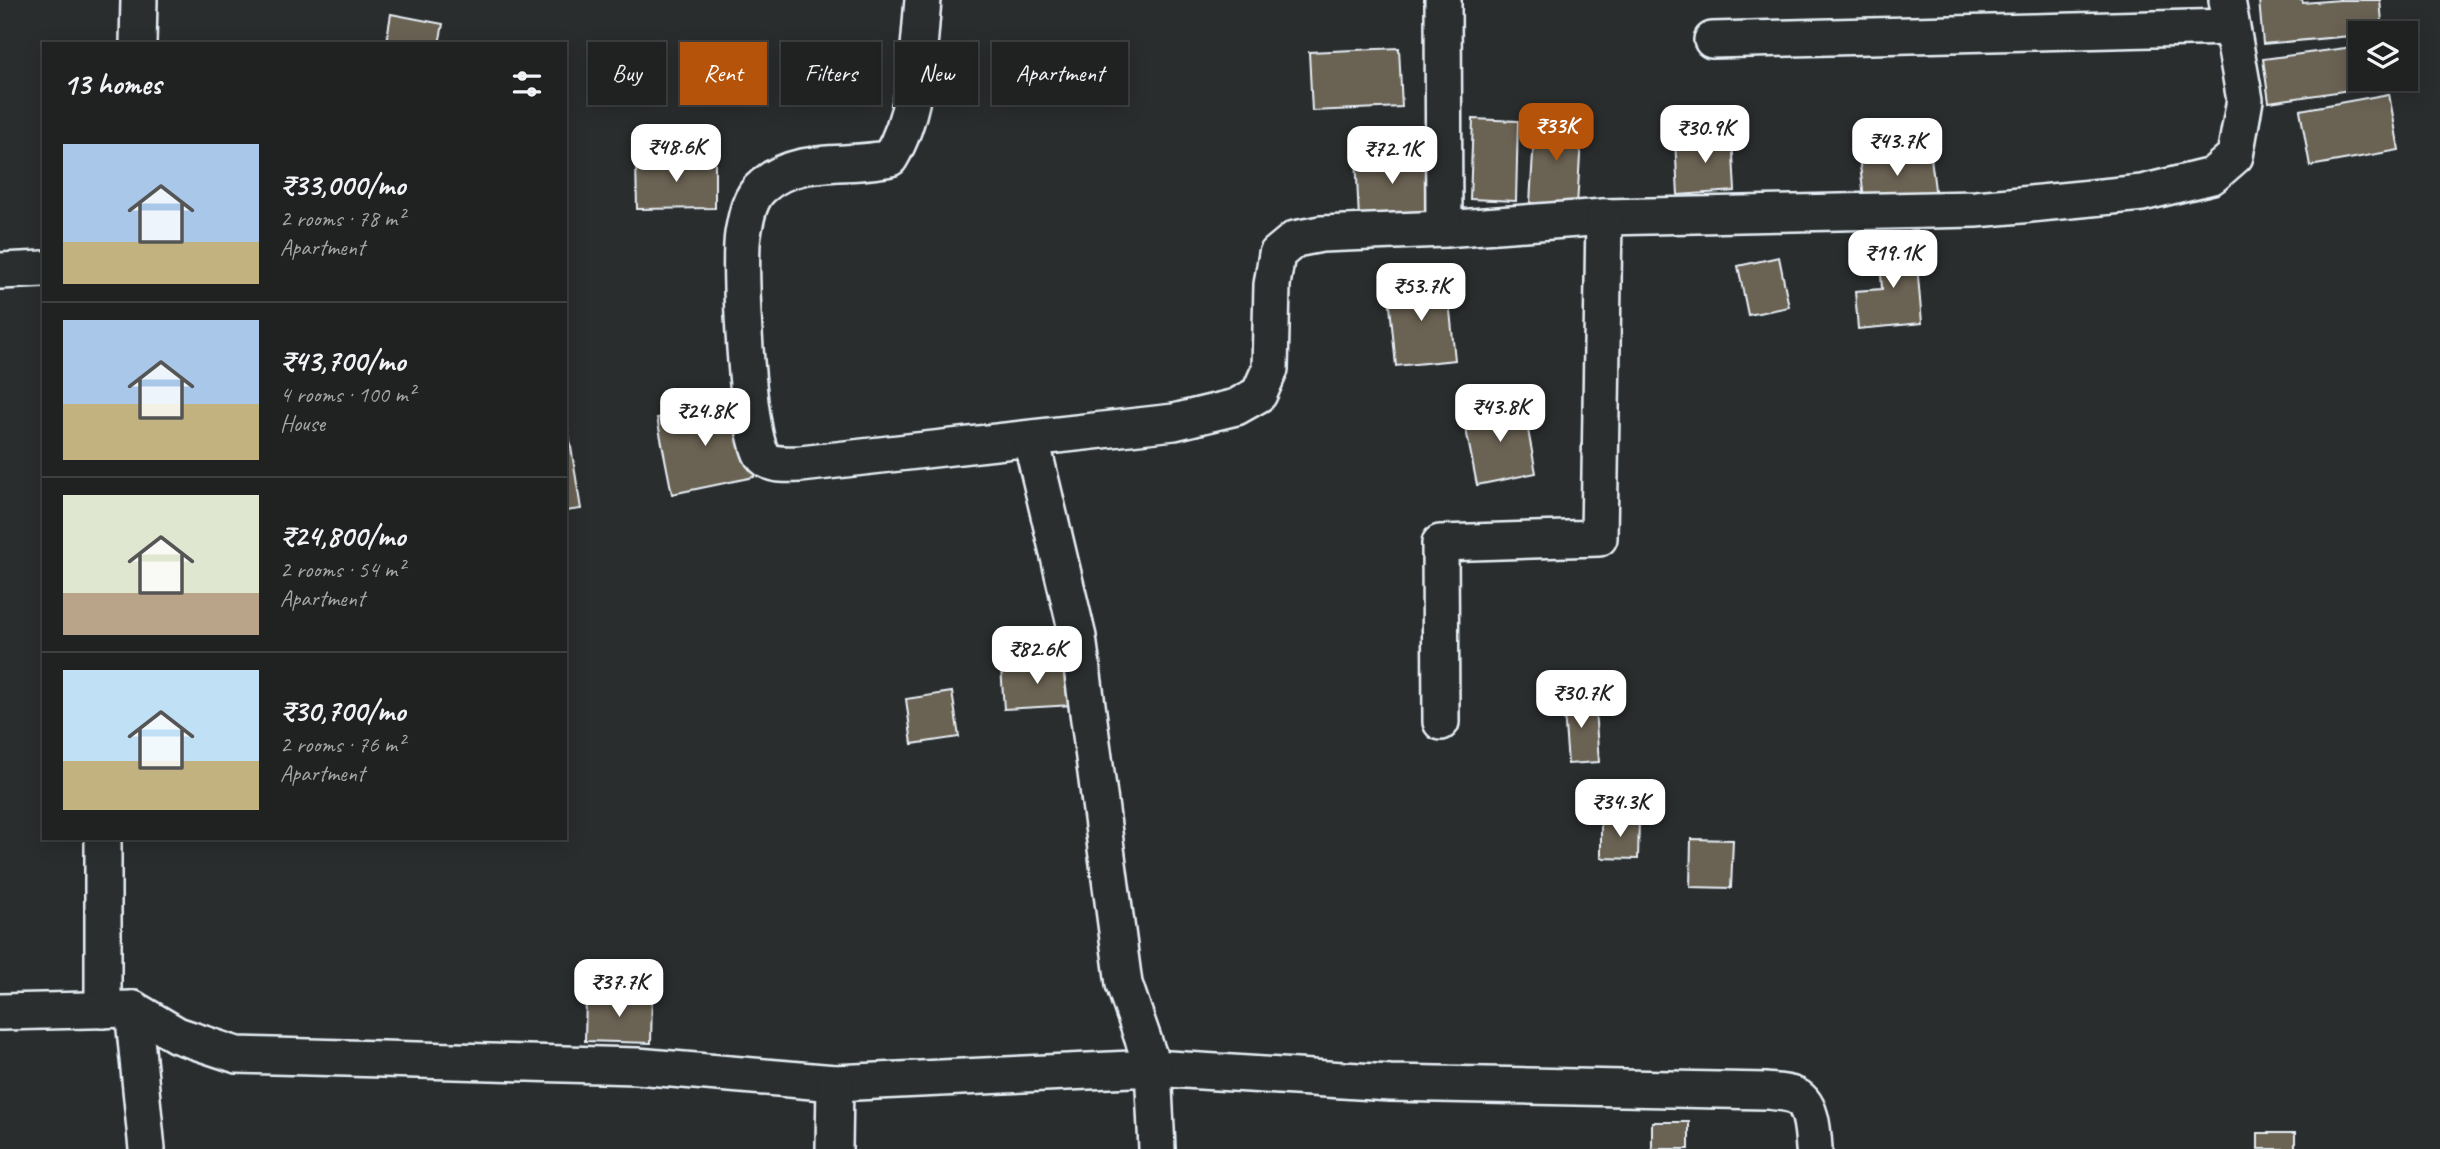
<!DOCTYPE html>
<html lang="en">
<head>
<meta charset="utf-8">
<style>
  body { margin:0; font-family:Caveat,sans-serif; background:#282a2a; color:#f1f3f6; height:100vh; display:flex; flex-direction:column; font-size:26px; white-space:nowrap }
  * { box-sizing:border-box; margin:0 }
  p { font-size:23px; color:#a2a4a5 }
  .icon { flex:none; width:38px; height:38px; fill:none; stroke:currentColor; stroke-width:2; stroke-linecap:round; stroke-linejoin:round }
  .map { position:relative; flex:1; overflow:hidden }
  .details { position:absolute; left:42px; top:42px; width:525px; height:798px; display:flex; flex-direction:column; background:#202222; border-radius:0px; box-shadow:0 4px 18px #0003,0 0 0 2px #3d3f40 }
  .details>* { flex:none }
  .hud { position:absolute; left:588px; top:42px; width:665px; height:63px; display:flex; gap:14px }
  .tools { position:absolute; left:2348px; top:21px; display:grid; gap:14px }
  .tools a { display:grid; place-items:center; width:70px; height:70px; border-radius:0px; background:#202222; box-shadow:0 4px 18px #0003,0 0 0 2px #3d3f40; font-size:35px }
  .price { position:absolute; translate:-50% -60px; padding:0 16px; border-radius:14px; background:#fff; color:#222; font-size:23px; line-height:46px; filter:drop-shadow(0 2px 4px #0008) }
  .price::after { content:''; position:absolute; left:50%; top:42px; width:21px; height:16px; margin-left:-10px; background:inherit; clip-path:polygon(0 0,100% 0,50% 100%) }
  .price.selected { background:#b45309; color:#fff }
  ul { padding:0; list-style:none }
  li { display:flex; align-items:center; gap:21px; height:175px; padding:0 21px }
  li+li { border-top:2px solid #3d3f40 }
  li span { display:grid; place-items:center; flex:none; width:196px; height:140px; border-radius:0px; color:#555 }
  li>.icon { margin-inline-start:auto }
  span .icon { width:84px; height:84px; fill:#fffc; stroke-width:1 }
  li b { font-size:30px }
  h2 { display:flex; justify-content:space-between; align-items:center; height:84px; padding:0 21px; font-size:30px }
  .pill { padding:0 24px; border-radius:0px; background:#202222; box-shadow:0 4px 18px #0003,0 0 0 2px #3d3f40; font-size:24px; line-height:63px }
  .pill.selected { background:#b45309; color:#fff }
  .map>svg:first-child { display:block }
</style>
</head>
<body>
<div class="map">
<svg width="2440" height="1149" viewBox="0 0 2440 1149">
  <rect width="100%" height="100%" fill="#2a2d2e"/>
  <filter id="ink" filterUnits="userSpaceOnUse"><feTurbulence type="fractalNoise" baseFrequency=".0143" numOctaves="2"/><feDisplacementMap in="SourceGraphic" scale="14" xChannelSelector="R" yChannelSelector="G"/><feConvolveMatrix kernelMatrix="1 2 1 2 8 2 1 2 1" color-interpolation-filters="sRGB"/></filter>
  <g filter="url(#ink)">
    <g fill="#6a6252" stroke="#e8f1f8" stroke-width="2">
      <path d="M2259,0H2302L2303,3L2340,0H2380L2383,33H2361V35L2263,44Z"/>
      <path d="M391,14L443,24L439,44H386Z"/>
      <path d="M2361,46V79H2389L2390,84L2269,102L2263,59Z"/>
      <path d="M1399,48L1402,107L1312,111L1309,52Z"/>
      <path d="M2389,94L2399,150L2310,166L2300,110Z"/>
      <path d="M1473,119L1518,121L1516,201L1470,199Z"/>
      <path d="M1535,120L1582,122L1577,206L1530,203Z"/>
      <path d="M1732,136L1735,191L1678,195L1675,140Z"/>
      <path d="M1930,149L1936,198L1865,207L1859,157Z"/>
      <path d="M1424,151L1428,216L1359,220L1356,156Z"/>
      <path d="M715,159V208L637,209L636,160Z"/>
      <path d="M1915,241L1922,323L1858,329L1855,291L1882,289L1879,244Z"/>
      <path d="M1779,257L1789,307L1748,315L1738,266Z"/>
      <path d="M1447,281L1455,360L1396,366L1388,286Z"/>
      <path d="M738,401L754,477L672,494L657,418Z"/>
      <path d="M1523,403L1536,473L1477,485L1463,414Z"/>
      <path d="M567,422L581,509L565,511V423Z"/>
      <path d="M1070,664L1073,705L1004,709L1001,667Z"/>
      <path d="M952,692L959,737L912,744L906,699Z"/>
      <path d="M1594,696L1599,762L1568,764L1563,699Z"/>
      <path d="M1601,819L1639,820L1638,859L1601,858Z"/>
      <path d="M1691,839L1733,840L1731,888L1690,887Z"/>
      <path d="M586,996L652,997L651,1043L585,1041Z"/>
      <rect x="1652" y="1122" width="37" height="27"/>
      <rect x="2258" y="1133" width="37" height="16"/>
    </g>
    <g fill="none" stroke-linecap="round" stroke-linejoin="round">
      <g stroke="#e8f1f8" stroke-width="40">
        <g id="street">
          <path d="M923,0C918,53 918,111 890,158C848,168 797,155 763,186C749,197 746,218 743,234C738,263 747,436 762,455C770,467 789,464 801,464L1174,422L1236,407L1259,394L1270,369L1272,285L1277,254L1295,239L1321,234L1444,229L1604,217L1976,209L2021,205L2142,193L2212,176L2235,156L2245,100L2227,0"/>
          <path d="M1443,0L1444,229"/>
          <path d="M1712,40L2231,27"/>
          <path d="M138,44L139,0"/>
          <path d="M0,271L44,269"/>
          <path d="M1031,439L1078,637L1124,984L1153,1068L1390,1083L1766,1091C1774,1092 1785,1092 1793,1095C1812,1101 1813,1133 1814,1149"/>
          <path d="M1441,722L1440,543L1599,538L1604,217"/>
          <path d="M103,838V1010"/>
          <path d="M133,1009L147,1149"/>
          <path d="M0,1012L133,1009L177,1035L237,1055L637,1066L835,1083L1153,1068L1157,1149"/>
          <path d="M834,1149L835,1083"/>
        </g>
      </g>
      <use href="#street" stroke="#2a2d2e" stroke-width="35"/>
    </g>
  </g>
</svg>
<div class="tools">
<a><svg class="icon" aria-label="layers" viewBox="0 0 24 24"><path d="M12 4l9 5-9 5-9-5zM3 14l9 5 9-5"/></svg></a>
</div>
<b class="price selected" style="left:1556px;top:163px">₹33K</b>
<b class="price" style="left:1705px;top:165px">₹30.9K</b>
<b class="price" style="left:1897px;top:178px">₹43.7K</b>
<b class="price" style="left:676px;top:184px">₹48.6K</b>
<b class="price" style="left:1392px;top:186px">₹72.1K</b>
<b class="price" style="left:1893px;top:290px">₹19.1K</b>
<b class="price" style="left:1421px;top:323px">₹53.7K</b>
<b class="price" style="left:1500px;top:444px">₹43.8K</b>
<b class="price" style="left:705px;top:448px">₹24.8K</b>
<b class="price" style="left:1037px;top:686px">₹82.6K</b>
<b class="price" style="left:1581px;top:730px">₹30.7K</b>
<b class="price" style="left:1620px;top:839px">₹34.3K</b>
<b class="price" style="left:619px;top:1019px">₹37.7K</b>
<div class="hud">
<a class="pill">Buy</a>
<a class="pill selected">Rent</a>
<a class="pill">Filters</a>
<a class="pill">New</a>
<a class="pill">Apartment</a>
</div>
<section class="details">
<h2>13 homes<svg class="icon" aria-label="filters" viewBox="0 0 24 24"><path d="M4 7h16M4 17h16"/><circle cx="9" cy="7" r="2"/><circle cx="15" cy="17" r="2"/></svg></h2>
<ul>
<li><span style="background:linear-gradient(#a9c7e8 70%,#c2b280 0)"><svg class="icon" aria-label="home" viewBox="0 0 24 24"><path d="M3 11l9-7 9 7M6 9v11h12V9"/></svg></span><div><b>₹33,000/mo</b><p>2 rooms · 78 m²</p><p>Apartment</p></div></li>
<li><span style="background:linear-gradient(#a9c7e8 60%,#c2b280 0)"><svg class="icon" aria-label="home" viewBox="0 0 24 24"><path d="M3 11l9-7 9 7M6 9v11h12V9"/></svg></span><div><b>₹43,700/mo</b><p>4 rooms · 100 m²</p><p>House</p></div></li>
<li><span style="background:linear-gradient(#dfe7d0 70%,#b9a48a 0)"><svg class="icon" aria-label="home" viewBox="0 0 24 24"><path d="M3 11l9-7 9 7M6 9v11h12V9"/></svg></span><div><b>₹24,800/mo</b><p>2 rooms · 54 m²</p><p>Apartment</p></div></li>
<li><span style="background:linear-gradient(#bfe0f5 65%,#c2b280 0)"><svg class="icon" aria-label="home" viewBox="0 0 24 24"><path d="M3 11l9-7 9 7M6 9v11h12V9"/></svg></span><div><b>₹30,700/mo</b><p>2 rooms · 76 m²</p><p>Apartment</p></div></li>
</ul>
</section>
</div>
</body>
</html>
